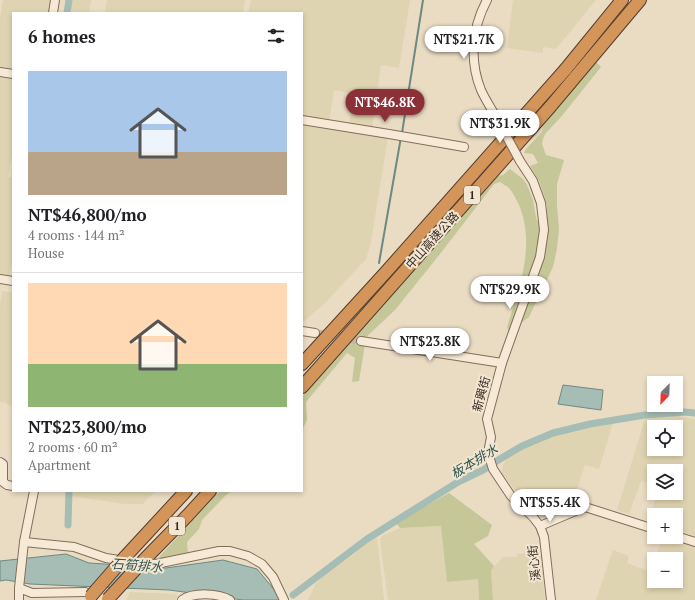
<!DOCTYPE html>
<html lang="en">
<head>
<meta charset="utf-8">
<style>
  body { margin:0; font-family:"PT Serif","Noto Sans TC",serif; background:#f2f2f2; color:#202124; height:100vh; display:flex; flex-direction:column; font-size:15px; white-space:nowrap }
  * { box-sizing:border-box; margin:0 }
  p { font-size:13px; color:#757577 }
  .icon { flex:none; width:22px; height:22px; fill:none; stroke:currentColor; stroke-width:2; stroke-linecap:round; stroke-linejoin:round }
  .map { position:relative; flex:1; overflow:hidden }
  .sheet { position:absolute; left:12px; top:12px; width:291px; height:480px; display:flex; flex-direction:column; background:#fff; border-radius:0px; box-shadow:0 2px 6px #0003 }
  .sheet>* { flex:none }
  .needle { width:26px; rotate:203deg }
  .fabs { position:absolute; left:647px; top:376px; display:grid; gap:8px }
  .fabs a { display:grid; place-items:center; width:36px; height:36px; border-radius:0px; background:#fff; box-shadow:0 2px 6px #0003; font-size:20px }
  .price { position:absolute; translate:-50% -34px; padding:0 9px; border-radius:14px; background:#fff; color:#222; font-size:13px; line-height:26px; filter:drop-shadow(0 1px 2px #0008) }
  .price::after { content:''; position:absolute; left:50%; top:24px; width:12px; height:9px; margin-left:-6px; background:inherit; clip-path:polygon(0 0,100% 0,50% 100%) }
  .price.on { background:#8d3138; color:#fff }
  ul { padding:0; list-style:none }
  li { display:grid; align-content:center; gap:8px; height:212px; padding:0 16px }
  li+li { border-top:1px solid #e0e0e0 }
  li span { display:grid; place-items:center; height:124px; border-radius:0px; color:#555 }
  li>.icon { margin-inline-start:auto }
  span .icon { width:72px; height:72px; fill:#fffc; stroke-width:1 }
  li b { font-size:17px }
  h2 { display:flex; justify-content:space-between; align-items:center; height:48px; padding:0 16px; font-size:17px }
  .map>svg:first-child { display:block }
</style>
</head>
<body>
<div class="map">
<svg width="695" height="600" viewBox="0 0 695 600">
  <rect width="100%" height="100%" fill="#eadbc3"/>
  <g fill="#dfd4b1" fill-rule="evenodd">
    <path d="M3,0H53L50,13H13V70L0,67V18Z"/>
    <path d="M66,0H91L89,13H64Z"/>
    <path d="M107,0H245L243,13H105Z"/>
    <path d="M251,0H410L399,68L381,65L372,130L349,126L353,94L334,90L329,123L302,118V13H248Z"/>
    <path d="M513,0H596L556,49L543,47V53L507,48Z"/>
    <path d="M0,76L13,79V150L8,177L13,178V254L9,279L0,277Z"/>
    <path d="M302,124L388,137L371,242L366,259L323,305L304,321H302Z"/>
    <path d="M2,291L13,293V406L8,405L6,403L0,402V306Z"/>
    <path d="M666,416H676L695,419V536L676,530V515H654V523L648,521L658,493H676V471H654V484L641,481L629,514L617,510L645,419ZM654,427H676V449H654Z"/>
    <path d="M613,423L599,469L585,465L572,505L558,511L555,508L553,515L542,518L521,498L502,473L503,465L513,447L530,439L534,445L563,431L581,427L587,428Z"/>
    <path d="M71,491H155L143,504H124L71,496Z"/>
    <path d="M442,526L447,582L478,579L479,600H388L380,540L382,536L400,528Z"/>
    <path d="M663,537H674L695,544V600H596L613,550L629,556L627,563L651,572L654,564V581H676V559H655Z"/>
    <path d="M377,538L384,600H308L315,585L326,573L353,555L368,541Z"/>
    <path d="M540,552L545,600H493L491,569L504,557H516L518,554Z"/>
    <path d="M130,592L175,594L178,596L176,600H126Z"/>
  </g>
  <g fill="#c5c798">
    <path d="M596,62L601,67L561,117L545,134L543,139L542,144L546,155L564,160L557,184V206L559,229L557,248L555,258L553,267L529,317L521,323L541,265L547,224V207L545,198L539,181L530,166L538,163L533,154L524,153L526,149L542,132L543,124Z"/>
    <path d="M510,169L523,179L527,185L533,200L536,218L540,226L539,236L537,254L510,334L507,327C519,289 536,245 519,205C516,199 513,192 508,187C505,185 502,184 500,182L494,184L440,254L395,310L362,341L365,344L359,381L352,382L355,358L347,353L306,402L307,420L302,430V397L345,347L496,176L503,175Z"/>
    <path d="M220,491H232L226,495L202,520L199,529L187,542L188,554L160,560L159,557Z"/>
    <path d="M449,493L492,525L488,536L474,544L494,566L491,570L493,600H479L478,579L447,582L441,526L400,528L396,523Z"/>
  </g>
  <g fill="#a5bdb4" stroke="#6d8a81">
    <path d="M563,385L603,390L601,410L558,404Z"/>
    <path d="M66,554L89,563L166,568L223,560L257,569L276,592L279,600H243L169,590L30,584L6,580L0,581V561Z"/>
  </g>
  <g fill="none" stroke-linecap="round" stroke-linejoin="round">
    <g stroke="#6d8a81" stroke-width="2">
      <path d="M402,133L423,0"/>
      <path d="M379,263L401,137"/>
    </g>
    <g stroke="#a5bdb4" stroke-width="7">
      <path d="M67,13L69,0"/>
      <path d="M68,525L69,491"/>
      <path d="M293,595L367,539L458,482L483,470L500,459L522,446L553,433L590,424L645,415L685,412L695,413"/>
    </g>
    <path stroke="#c6b7a2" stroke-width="8" stroke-dasharray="8 4" stroke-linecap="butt" d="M315,333L361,341"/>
    <g stroke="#836d5c" stroke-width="10">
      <g id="minor">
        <path d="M487,0C472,28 469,60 481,90C485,99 491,108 496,117"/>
        <path d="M53,13L55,0"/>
        <path d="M0,72L13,74"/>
        <path d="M302,120L389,134L464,147"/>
        <path d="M520,161L533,181L541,203L544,230L540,257L502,363L487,419L491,437L488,453L493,469L511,496L533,517L540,526L544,537L551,600"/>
        <path d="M0,279L13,281"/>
        <path d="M302,331L315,333"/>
        <path d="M361,341L502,363"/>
        <path d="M0,462L3,464V482L7,485L13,486"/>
        <path d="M540,526L585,507L654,529"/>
        <path d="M676,536L695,542"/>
        <path d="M24,542L74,547L106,558L132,562L156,564L219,551H230L248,556L262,564L273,577L284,600"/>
        <path d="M19,588L32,593L85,592"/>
        <path d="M19,600V588L24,542L34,491"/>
        <path d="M182,600C193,592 219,593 230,600"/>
      </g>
    </g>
    <g stroke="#513c2f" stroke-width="14">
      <g id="highway">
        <path d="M302,364L386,272L565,70L622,0"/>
        <path d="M302,387L550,107L640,0"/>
        <path d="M125,557L186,491"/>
        <path d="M144,560L188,515L210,491"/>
      </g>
    </g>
    <use href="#minor" stroke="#f6ead6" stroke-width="8"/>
    <use href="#highway" stroke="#d3955a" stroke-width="12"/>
    <g stroke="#836d5c" stroke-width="10" stroke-linecap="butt">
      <path id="minor-bridge" d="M496,117L520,161"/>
    </g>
    <g stroke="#513c2f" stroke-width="14" stroke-linecap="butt">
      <g id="highway-bridge">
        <path d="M91,596L125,557"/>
        <path d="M108,599L144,560"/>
      </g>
    </g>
    <use href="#minor-bridge" stroke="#f6ead6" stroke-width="8"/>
    <use href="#highway-bridge" stroke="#d3955a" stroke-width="12"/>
  </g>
  <g text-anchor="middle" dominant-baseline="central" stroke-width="4" stroke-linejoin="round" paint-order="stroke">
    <g fill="#f2e6d2" stroke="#6d6054" stroke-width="1">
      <rect x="464" y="186" width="16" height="18" rx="3"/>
      <rect x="169" y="517" width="16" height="18" rx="3"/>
    </g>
    <g font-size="11" font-weight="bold" fill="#34271e">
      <text x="472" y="195">1</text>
      <text x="177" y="526">1</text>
    </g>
    <g font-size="12" fill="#34271e" stroke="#f2e6d2">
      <text transform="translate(432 240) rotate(-48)">中山高速公路</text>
      <text transform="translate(481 394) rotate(-75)">新興街</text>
      <text transform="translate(534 563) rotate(-96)">溪心街</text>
    </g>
    <g font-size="13" font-style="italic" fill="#2f524d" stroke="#f2e6d2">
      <text transform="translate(474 461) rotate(-31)">板本排水</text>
      <text transform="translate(137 565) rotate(4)">石筍排水</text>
    </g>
  </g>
</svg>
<div class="fabs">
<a><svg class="needle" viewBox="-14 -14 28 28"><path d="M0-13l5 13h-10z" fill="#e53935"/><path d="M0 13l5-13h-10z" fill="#757577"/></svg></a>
<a><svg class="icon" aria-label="locate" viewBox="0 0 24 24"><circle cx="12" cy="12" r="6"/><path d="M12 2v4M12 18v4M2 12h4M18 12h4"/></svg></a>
<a><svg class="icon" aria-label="layers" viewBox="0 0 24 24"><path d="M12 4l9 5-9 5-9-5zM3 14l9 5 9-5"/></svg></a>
<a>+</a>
<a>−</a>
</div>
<b class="price" style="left:464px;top:60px">NT$21.7K</b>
<b class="price on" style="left:385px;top:123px">NT$46.8K</b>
<b class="price" style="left:500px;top:144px">NT$31.9K</b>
<b class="price" style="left:510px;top:310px">NT$29.9K</b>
<b class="price" style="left:430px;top:362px">NT$23.8K</b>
<b class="price" style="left:550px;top:523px">NT$55.4K</b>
<section class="sheet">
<h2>6 homes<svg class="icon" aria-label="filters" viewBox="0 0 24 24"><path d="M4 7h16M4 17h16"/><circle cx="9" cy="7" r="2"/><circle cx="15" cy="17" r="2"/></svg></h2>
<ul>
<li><span style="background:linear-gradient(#a9c7e8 65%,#b9a48a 0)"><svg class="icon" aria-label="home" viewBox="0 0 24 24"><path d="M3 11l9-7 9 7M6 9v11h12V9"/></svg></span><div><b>NT$46,800/mo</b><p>4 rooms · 144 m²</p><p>House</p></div></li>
<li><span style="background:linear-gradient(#ffd9b3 65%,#8fb573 0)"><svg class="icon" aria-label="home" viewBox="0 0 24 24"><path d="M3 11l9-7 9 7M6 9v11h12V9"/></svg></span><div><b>NT$23,800/mo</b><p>2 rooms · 60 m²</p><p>Apartment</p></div></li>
</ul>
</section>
</div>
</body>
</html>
